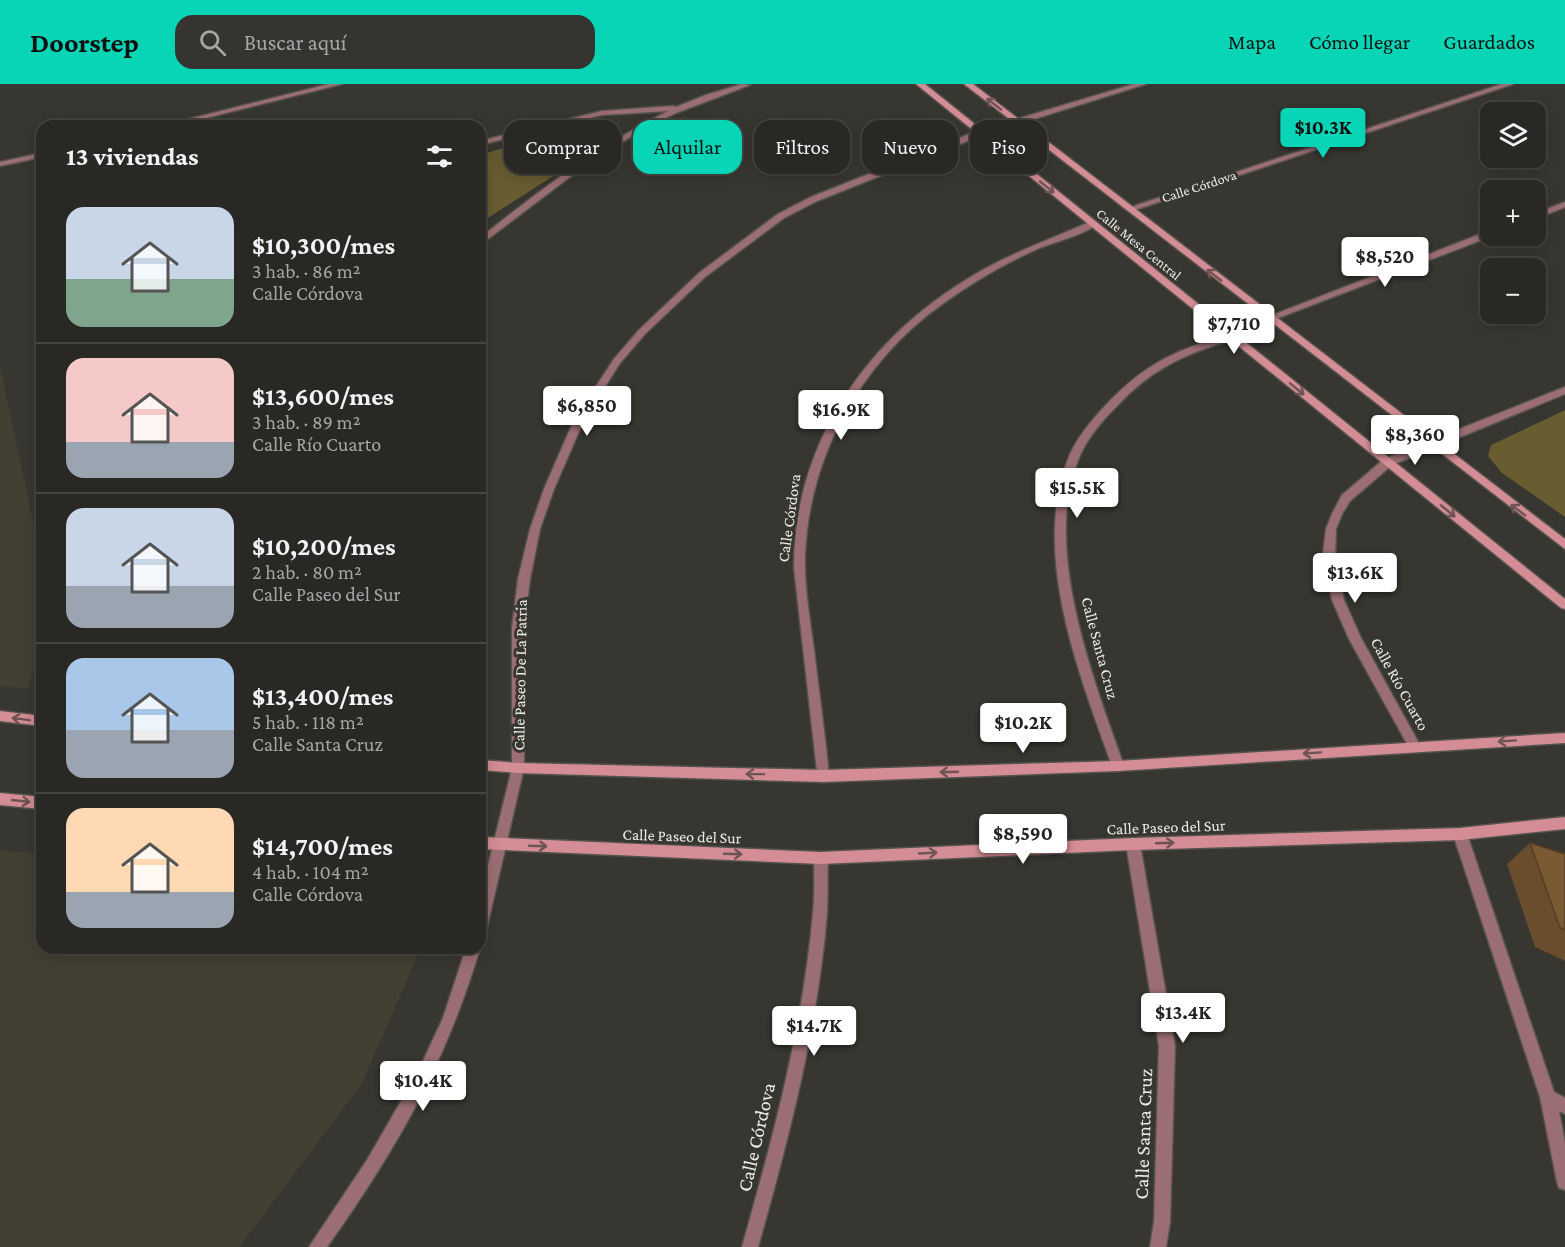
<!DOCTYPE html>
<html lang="es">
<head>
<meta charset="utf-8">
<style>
  body { margin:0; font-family:"Crimson Pro",serif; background:#353431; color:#f1f3f6; height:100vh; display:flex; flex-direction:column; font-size:22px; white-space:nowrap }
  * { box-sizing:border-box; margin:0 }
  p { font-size:20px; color:#a5a6a6 }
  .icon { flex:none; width:33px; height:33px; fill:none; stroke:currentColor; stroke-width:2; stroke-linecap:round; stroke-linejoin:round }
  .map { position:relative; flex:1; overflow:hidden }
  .panel { position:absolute; left:36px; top:36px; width:450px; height:834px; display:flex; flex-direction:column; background:#292824; border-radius:18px; box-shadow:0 3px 15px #0003,0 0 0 2px #454441 }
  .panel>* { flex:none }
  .guide { position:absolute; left:504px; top:36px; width:570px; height:54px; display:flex; gap:12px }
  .tools { position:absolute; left:1480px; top:18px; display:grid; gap:12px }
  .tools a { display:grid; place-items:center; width:66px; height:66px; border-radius:12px; background:#292824; box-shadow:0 3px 15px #0003,0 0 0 2px #454441; font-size:30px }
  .price { position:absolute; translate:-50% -51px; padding:0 14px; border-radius:6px; background:#fff; color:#222; font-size:20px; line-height:39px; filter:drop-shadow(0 2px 3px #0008) }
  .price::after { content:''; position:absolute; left:50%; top:36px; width:18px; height:14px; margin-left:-9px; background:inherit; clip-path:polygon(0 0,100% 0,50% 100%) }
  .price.selected { background:#08d5b5; color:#111 }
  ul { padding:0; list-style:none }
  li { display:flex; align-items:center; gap:18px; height:150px; padding:0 30px }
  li+li { border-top:2px solid #454441 }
  li span { display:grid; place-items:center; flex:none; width:168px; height:120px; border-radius:18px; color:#555 }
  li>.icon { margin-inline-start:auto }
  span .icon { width:72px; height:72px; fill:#fffc; stroke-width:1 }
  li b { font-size:26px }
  h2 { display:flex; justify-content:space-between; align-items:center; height:72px; padding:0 30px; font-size:26px }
  .chip { padding:0 21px; border-radius:18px; background:#292824; box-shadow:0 3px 15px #0003,0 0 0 2px #454441; font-size:21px; line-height:54px }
  .chip.selected { background:#08d5b5; color:#111 }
  header { display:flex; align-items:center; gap:36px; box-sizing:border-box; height:84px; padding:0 30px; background:#08d5b5; color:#111 }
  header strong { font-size:28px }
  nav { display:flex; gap:33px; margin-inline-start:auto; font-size:21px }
  .search { width:420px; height:54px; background:#353431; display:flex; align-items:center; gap:15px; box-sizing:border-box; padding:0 21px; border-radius:18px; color:#a5a6a6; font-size:22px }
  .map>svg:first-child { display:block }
</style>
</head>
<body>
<header>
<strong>Doorstep</strong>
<div class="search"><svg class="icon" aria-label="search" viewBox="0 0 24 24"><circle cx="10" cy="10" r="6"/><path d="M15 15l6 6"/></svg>Buscar aquí</div>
<nav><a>Mapa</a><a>Cómo llegar</a><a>Guardados</a></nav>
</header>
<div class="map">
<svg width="1565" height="1163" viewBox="0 0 1565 1163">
  <rect width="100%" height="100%" fill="#373630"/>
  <g fill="#423f33">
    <path d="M0,282L42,479V566L28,605L0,602Z"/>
    <path d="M0,766L42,770V864H421L362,999L239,1163H0Z"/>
  </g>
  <g fill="#685c31">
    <path d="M578,42L614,53L480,139V71Z"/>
    <path d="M1565,326V433L1502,389L1488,372L1491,361Z"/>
  </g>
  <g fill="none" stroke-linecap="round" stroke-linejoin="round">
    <g stroke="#54534d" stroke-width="3">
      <g id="minor">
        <path d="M329,0H342L174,42H161Z"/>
        <path d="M742,0L750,1L676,29L641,46L575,89L480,161V154C540,106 600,61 668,27L602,31L480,61V57L602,27L673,22L676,23L706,11Z"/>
        <path d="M1134,0H1146L983,51L817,117L784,134L705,193L645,250L620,279L584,336L554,405L540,445L530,495L524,544V684L487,843L485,848L480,850V814L512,684V544L518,495L530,445L544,405L574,336L614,275L639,246L699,189L778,130L811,113L977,47Z"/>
        <path d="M1502,0H1513L1132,127L1125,125Z"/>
        <path d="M42,69V73L0,82V78Z"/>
        <path d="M1565,118V123L1536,135V129Z"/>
        <path d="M1090,138L1097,140C1082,152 1053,158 1035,166C1002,181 970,200 941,221C861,278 809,372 805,471C804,503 810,535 814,566C819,608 825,650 829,692L828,696L823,698L818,696L794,484C794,358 868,253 974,191C1011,169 1051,155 1090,138Z"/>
        <path d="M1491,146L1492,152L1273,236L1270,237L1265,234Z"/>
        <path d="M1233,250L1236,251V255C1186,269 1152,284 1116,323C1101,338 1087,354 1079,374C1041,462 1094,597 1124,682L1123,686L1118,687L1113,686L1112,682C1080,592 1032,473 1067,378C1074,357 1090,338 1105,322C1145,279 1177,265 1233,250Z"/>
        <path d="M1565,303V310L1392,381L1350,417L1342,430L1336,445L1335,471L1344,516L1361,554L1421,663L1419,667L1415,668L1411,667L1349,555L1332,516L1323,471L1326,445L1332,430L1342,411L1384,375Z"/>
        <path d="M1460,744L1465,746L1467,750L1554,1008L1565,1014V1030L1559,1027L1565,1059V1106L1559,1104L1557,1098L1540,1013L1453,750L1455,746Z"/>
        <path d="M1133,754L1138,756L1140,760L1175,962L1170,1138L1166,1163H1150L1154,1138L1159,962L1126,760L1128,756Z"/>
        <path d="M821,768L826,770L828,774C827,792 828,811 827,829C818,942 789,1054 758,1163H742C773,1054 803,942 813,829C815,811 814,792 814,774L816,770Z"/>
        <path d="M466,864H480C446,979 396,1066 327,1163H309L367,1076L418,988L443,934Z"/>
      </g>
    </g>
    <g stroke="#54534d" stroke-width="3">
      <g id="secondary">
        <path d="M916,0H925L1565,515V525L1561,524Z"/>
        <path d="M964,0H973L1565,455V465Z"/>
        <path d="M0,627L42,632V642L0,637Z"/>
        <path d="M1565,649V659L1118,687L823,698L518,689L480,686V676L518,679L823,686L1118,677Z"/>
        <path d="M0,709L42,713V725L0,721Z"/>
        <path d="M1565,733V745L1460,756L1133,766L821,780L480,765V753L821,768L1133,754L1460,744Z"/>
      </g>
    </g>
    <use href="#minor" fill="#9b6e73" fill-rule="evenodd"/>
    <use href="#secondary" fill="#d48c95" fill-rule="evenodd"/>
  </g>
  <path fill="#694d2c" d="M1530,759L1565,770V877L1535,863L1507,780Z"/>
  <path fill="#7a5a33" stroke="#553f24" stroke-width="1.5" d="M1530,759L1565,770V846L1560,844Z"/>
  <defs><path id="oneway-shaft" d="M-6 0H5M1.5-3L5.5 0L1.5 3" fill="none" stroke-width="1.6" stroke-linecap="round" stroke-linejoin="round" transform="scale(1.5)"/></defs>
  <g stroke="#6e5453">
    <use href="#oneway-shaft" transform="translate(994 20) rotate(-142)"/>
    <use href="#oneway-shaft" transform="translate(1047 103) rotate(39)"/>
    <use href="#oneway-shaft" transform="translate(1214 191) rotate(-142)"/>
    <use href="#oneway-shaft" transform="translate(1297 305) rotate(39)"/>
    <use href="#oneway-shaft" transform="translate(1518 426) rotate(-143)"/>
    <use href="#oneway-shaft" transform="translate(1448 427) rotate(39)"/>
    <use href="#oneway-shaft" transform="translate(21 635) rotate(-173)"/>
    <use href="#oneway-shaft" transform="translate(1507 657) rotate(176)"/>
    <use href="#oneway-shaft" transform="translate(1312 669) rotate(176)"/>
    <use href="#oneway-shaft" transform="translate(949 688) rotate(178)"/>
    <use href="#oneway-shaft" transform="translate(755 690) rotate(-179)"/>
    <use href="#oneway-shaft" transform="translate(21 717) rotate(6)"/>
    <use href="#oneway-shaft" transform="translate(1165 759) rotate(-2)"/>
    <use href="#oneway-shaft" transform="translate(538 762) rotate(2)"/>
    <use href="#oneway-shaft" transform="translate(928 769) rotate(-3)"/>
    <use href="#oneway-shaft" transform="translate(733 770) rotate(2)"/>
  </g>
  <g text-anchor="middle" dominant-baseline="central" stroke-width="6" stroke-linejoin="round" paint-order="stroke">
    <g font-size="14" fill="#ecebe7" stroke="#373630">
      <text transform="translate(1199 102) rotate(-18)">Calle Córdova</text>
      <text transform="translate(1139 160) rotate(39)">Calle Mesa Central</text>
    </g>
    <g font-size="16" fill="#ecebe7" stroke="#373630">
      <text transform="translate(789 434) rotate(-82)">Calle Córdova</text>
      <text transform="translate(1100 564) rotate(75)">Calle Santa Cruz</text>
      <text transform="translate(520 591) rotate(-89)">Calle Paseo De La Patria</text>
      <text transform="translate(1400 600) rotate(61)">Calle Río Cuarto</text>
      <text transform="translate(1166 743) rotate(-2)">Calle Paseo del Sur</text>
      <text transform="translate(682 752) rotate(2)">Calle Paseo del Sur</text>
    </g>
    <g font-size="20" fill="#ecebe7" stroke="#373630">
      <text transform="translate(1143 1050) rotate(-88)">Calle Santa Cruz</text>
      <text transform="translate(756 1053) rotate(-77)">Calle Córdova</text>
    </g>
  </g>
</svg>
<div class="tools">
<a><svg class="icon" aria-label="layers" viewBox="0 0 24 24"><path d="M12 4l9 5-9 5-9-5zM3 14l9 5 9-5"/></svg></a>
<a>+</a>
<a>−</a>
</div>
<b class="price selected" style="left:1323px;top:75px">$10.3K</b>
<b class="price" style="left:1385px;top:204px">$8,520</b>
<b class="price" style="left:1234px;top:271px">$7,710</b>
<b class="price" style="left:587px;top:353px">$6,850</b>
<b class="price" style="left:841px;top:357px">$16.9K</b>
<b class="price" style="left:1415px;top:382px">$8,360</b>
<b class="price" style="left:1077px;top:435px">$15.5K</b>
<b class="price" style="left:1355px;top:520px">$13.6K</b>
<b class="price" style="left:1023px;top:670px">$10.2K</b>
<b class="price" style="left:1023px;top:781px">$8,590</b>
<b class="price" style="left:1183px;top:960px">$13.4K</b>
<b class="price" style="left:814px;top:973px">$14.7K</b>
<b class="price" style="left:423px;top:1028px">$10.4K</b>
<div class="guide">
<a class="chip">Comprar</a>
<a class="chip selected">Alquilar</a>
<a class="chip">Filtros</a>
<a class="chip">Nuevo</a>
<a class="chip">Piso</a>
</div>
<section class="panel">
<h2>13 viviendas<svg class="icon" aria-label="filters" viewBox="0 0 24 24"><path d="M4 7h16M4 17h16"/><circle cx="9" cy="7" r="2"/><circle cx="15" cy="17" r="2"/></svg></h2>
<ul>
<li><span style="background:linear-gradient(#c9d6e8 60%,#7fa58c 0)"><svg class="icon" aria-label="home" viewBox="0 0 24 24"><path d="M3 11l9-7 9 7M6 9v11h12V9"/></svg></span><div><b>$10,300/mes</b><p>3 hab. · 86 m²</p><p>Calle Córdova</p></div></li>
<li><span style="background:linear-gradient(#f6c9c9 70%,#9aa5b1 0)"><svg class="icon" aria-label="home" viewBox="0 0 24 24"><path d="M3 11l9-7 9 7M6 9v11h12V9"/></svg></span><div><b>$13,600/mes</b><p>3 hab. · 89 m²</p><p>Calle Río Cuarto</p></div></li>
<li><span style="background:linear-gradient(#c9d6e8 65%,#9aa5b1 0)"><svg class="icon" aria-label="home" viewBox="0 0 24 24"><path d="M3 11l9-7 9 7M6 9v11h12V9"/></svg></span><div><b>$10,200/mes</b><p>2 hab. · 80 m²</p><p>Calle Paseo del Sur</p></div></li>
<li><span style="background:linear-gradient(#a9c7e8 60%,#9aa5b1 0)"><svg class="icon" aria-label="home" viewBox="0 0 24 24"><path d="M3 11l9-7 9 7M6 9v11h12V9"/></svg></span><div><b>$13,400/mes</b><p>5 hab. · 118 m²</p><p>Calle Santa Cruz</p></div></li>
<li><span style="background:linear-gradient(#ffd9b3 70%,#9aa5b1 0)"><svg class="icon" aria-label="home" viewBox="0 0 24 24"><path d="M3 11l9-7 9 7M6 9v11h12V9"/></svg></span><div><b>$14,700/mes</b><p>4 hab. · 104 m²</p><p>Calle Córdova</p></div></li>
</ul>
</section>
</div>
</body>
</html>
